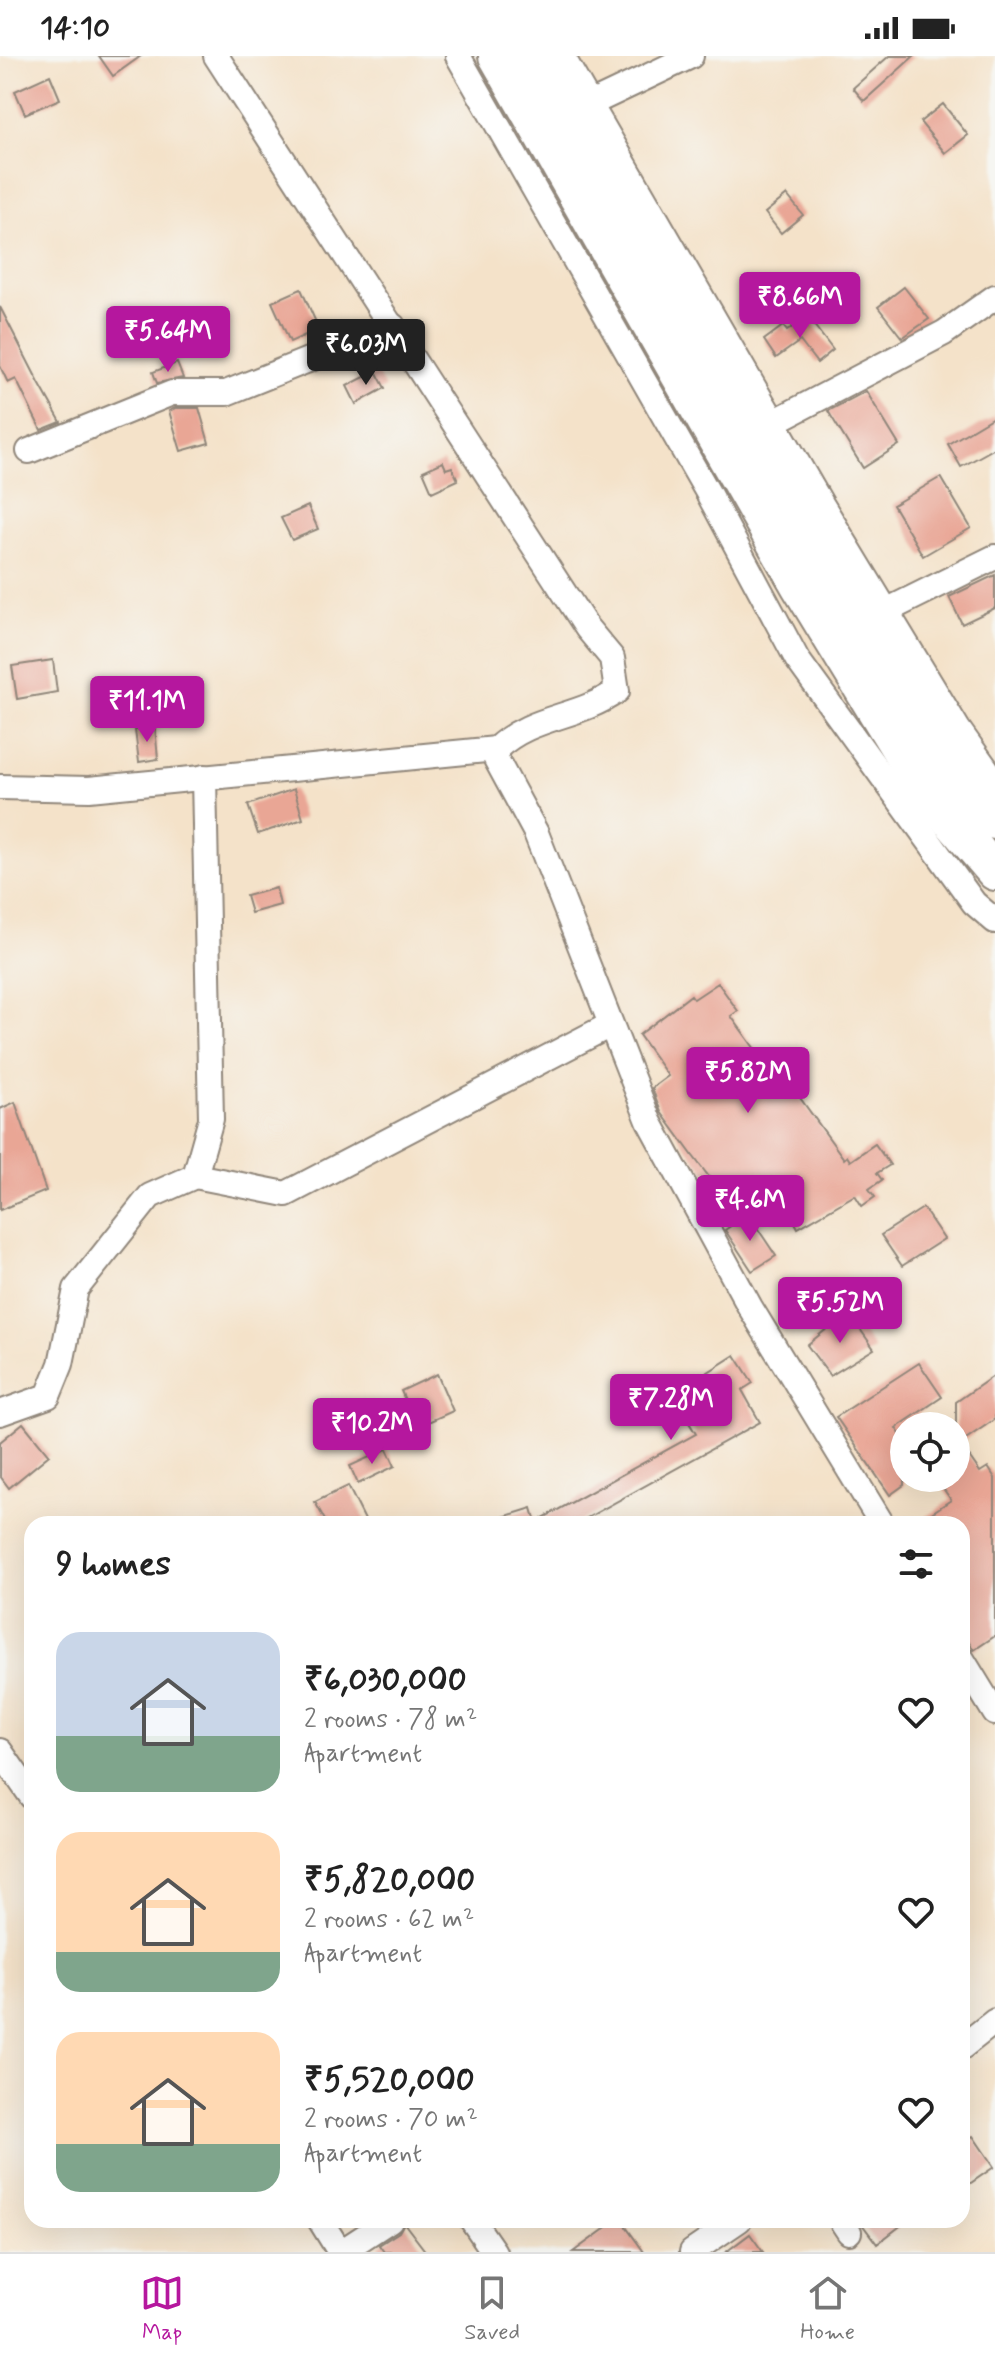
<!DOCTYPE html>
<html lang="en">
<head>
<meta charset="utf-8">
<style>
  body { margin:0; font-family:Mynerve,sans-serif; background:#f6f6f6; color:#222; height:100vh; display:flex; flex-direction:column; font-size:30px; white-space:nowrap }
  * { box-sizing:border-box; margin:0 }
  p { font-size:26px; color:#767676 }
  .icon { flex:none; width:44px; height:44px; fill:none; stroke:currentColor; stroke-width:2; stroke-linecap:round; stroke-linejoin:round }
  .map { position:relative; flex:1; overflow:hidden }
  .drawer { position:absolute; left:24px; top:1460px; width:946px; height:712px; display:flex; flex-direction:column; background:#fff; border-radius:24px; box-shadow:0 8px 32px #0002 }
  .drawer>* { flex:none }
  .tools { position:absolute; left:890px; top:1356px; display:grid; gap:16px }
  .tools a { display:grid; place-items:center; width:80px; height:80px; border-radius:50%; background:#fff; box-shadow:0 8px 32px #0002; font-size:40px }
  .price { position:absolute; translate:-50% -68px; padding:0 18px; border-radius:8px; background:#b5179e; color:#fff; font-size:26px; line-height:52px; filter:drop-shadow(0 2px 4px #0008) }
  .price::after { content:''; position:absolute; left:50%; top:48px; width:24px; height:18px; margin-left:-12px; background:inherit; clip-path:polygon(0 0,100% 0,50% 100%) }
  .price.current { background:#222; color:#fff }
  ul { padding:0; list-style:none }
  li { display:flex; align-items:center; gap:24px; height:200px; padding:0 32px }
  li span { display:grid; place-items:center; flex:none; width:224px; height:160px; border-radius:24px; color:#555 }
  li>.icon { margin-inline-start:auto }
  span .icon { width:96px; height:96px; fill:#fffc; stroke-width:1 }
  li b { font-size:34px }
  h2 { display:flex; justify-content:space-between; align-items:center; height:96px; padding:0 32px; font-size:34px }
  .status { display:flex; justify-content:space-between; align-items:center; height:56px; padding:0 40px; background:#fff; direction:ltr }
  .status svg { height:22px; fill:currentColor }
  .tabs { display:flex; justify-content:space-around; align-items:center; height:112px; border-top:2px solid #e0e0e0; background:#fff; font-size:22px; color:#767676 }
  .tabs a { display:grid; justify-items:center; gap:4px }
  .tabs .current { color:#b5179e }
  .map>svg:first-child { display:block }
</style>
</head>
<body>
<div class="status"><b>14:10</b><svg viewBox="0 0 49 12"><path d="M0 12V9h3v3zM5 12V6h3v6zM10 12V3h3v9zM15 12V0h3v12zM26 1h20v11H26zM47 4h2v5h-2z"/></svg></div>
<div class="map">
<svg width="995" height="2196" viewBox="0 0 995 2196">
  <rect width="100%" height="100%" fill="#f6f6f2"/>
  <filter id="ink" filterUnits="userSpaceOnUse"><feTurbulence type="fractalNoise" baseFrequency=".0125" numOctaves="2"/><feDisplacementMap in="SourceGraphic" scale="16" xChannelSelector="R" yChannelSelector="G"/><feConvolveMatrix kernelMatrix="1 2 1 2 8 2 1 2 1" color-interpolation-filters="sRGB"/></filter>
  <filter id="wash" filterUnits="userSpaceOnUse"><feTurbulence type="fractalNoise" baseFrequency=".006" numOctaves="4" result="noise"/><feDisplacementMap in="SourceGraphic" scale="32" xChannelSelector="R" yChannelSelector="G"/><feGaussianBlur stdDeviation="1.8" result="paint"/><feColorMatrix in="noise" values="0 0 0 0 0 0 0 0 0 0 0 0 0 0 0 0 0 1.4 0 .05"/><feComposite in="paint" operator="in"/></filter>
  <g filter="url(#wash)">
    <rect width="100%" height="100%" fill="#f4e2c9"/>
    <g id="blocks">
      <g fill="#e9a695">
        <path d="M99,0H141L113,20Z"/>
        <path d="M889,0H914L864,45L853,32Z"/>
        <path d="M50,19L60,43L25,58L15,35Z"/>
        <path d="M943,48L968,79L945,97L920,66Z"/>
        <path d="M787,139L803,159L781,177L765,157Z"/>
        <path d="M904,231L929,263L902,282L878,251Z"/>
        <path d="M301,233L319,273L290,286L272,246Z"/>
        <path d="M0,251L39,327L61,366L41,374L16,323L8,327L0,310Z"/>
        <path d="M807,260L833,294L817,307L800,285L776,302L764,284L783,270L787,275Z"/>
        <path d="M177,307L183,322L157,327L153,316Z"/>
        <path d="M376,315L385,332L356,348L347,330Z"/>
        <path d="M866,335L899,389L863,412L828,355Z"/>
        <path d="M175,352H199L209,387L181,395L169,355Z"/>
        <path d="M995,360V392L961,411L948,388Z"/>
        <path d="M443,406L446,413L452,411L458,424L432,436L423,415Z"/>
        <path d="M941,421L971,472L923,500L893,449Z"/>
        <path d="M308,450L318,473L292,484L281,462Z"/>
        <path d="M995,519V552L962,568L949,541Z"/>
        <path d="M53,604L57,636L17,643L12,610Z"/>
        <path d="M155,671L158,703L139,706L135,674Z"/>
        <path d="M294,733L303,763L258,778L248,749Z"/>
        <path d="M276,832L280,849L251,857L246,840Z"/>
        <path d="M718,927L738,955L731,960L784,1033L790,1028L844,1103L847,1100L850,1105L875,1088L890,1109L877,1117L882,1124L869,1133L875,1141L862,1150L855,1139L798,1172L771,1122L733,1152L693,1100L661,1056L652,1032L668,1020L639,979L691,939L694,943Z"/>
        <path d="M15,1046L46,1135L0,1154V1053Z"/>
        <path d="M923,1152L944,1183L902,1210L881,1179Z"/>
        <path d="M748,1158L776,1200L752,1215L725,1174Z"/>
        <path d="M848,1256L874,1293L830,1320L807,1289Z"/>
        <path d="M735,1299L753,1327L742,1334L760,1366L576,1468H491L490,1465L532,1452L536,1466L696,1378L672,1339Z"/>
        <path d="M919,1307L942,1341L896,1372L904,1384V1429L890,1439L836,1361Z"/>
        <path d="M437,1318L453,1355L417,1371L401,1335Z"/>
        <path d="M995,1319V1363L960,1387L980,1416L988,1411L995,1422V1580L974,1594L962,1576V1468H915L951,1444L936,1422H956V1346Z"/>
        <path d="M23,1367L49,1399L9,1432L0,1420V1386Z"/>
        <path d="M387,1393L395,1410L358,1428L350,1410Z"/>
        <path d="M348,1430L367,1468H327L315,1446Z"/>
        <path d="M973,2080L994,2111L962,2133V2087Z"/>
        <path d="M617,2164H621L644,2196H573Z"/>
        <path d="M859,2164H908L877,2188Z"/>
        <path d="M404,2167L426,2196H384L379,2189L399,2176Z"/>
        <path d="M750,2178L763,2196H726Z"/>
      </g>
    </g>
  </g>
  <g filter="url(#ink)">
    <use href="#blocks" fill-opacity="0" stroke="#90867a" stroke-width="2"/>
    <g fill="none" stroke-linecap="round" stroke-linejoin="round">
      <g stroke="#90867a" stroke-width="28">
        <g id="minor">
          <path d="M216,0L587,572L612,602L617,635C577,663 532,659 496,693V703L536,777L649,1065L750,1251L882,1468"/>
          <path d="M458,0L707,435L797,603L974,847L995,865"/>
          <path d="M562,0L822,449L958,673L995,725"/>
          <path d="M590,48L691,0"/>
          <path d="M774,366L944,277L995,241"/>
          <path d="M29,395L172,337H226L393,270"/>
          <path d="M886,555L995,501"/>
          <path d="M0,731L89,733L496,693"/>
          <path d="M195,1120L211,1063L204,721"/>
          <path d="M0,1357L48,1340L61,1308L76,1233L150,1140L195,1120L286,1138L610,969"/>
          <path d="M962,1603L995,1657"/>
          <path d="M0,1695L32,1741"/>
          <path d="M962,1991L995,1965"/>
          <path d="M320,2164L340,2196"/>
          <path d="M472,2164L494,2196"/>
          <path d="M841,2164L849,2176"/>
          <path d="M341,2196L390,2164"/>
          <path d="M692,2196L739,2164"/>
        </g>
      </g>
      <g stroke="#90867a" stroke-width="40">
        <g id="highway">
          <path d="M497,0L799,529L923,732L995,816"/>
          <path d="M534,0L827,510L947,707L995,765"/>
        </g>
      </g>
      <use href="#minor" stroke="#fff" stroke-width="24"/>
      <use href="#highway" stroke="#fff" stroke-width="36"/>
    </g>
  </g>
</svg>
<div class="tools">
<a><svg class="icon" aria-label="locate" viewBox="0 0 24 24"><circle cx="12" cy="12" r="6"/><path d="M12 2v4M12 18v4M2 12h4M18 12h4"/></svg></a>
</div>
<b class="price" style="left:800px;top:284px">₹8.66M</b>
<b class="price" style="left:168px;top:318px">₹5.64M</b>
<b class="price current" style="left:366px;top:331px">₹6.03M</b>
<b class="price" style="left:147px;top:688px">₹11.1M</b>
<b class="price" style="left:748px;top:1059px">₹5.82M</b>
<b class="price" style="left:750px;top:1187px">₹4.6M</b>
<b class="price" style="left:840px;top:1289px">₹5.52M</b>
<b class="price" style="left:671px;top:1386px">₹7.28M</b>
<b class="price" style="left:372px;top:1410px">₹10.2M</b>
<section class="drawer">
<h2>9 homes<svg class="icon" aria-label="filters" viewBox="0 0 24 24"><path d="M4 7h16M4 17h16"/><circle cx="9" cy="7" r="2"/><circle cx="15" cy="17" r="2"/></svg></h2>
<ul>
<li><span style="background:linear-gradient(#c9d6e8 65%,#7fa58c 0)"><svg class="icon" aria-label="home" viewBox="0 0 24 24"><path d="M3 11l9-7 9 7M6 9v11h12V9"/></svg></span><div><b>₹6,030,000</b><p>2 rooms · 78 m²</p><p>Apartment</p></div><svg class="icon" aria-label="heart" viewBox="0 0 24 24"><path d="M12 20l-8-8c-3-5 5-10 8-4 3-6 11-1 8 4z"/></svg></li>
<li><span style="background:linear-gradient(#ffd9b3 75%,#7fa58c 0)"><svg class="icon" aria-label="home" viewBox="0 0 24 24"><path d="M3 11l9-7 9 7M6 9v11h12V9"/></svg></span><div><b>₹5,820,000</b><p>2 rooms · 62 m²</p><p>Apartment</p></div><svg class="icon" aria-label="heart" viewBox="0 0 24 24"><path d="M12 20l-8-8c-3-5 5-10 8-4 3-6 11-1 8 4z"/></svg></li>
<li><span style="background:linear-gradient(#ffd9b3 70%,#7fa58c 0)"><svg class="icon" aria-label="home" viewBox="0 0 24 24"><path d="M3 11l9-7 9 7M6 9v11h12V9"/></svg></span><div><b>₹5,520,000</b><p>2 rooms · 70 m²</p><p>Apartment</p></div><svg class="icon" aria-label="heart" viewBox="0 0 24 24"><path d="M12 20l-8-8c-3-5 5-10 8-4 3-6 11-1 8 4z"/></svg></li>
</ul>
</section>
</div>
<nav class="tabs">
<a class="current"><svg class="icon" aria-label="map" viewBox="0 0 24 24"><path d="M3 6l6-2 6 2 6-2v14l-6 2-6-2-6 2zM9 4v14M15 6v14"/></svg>Map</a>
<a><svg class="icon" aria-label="saved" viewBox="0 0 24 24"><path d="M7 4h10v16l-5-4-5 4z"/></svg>Saved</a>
<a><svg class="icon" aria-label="home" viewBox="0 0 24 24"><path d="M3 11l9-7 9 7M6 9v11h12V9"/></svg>Home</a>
</nav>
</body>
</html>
